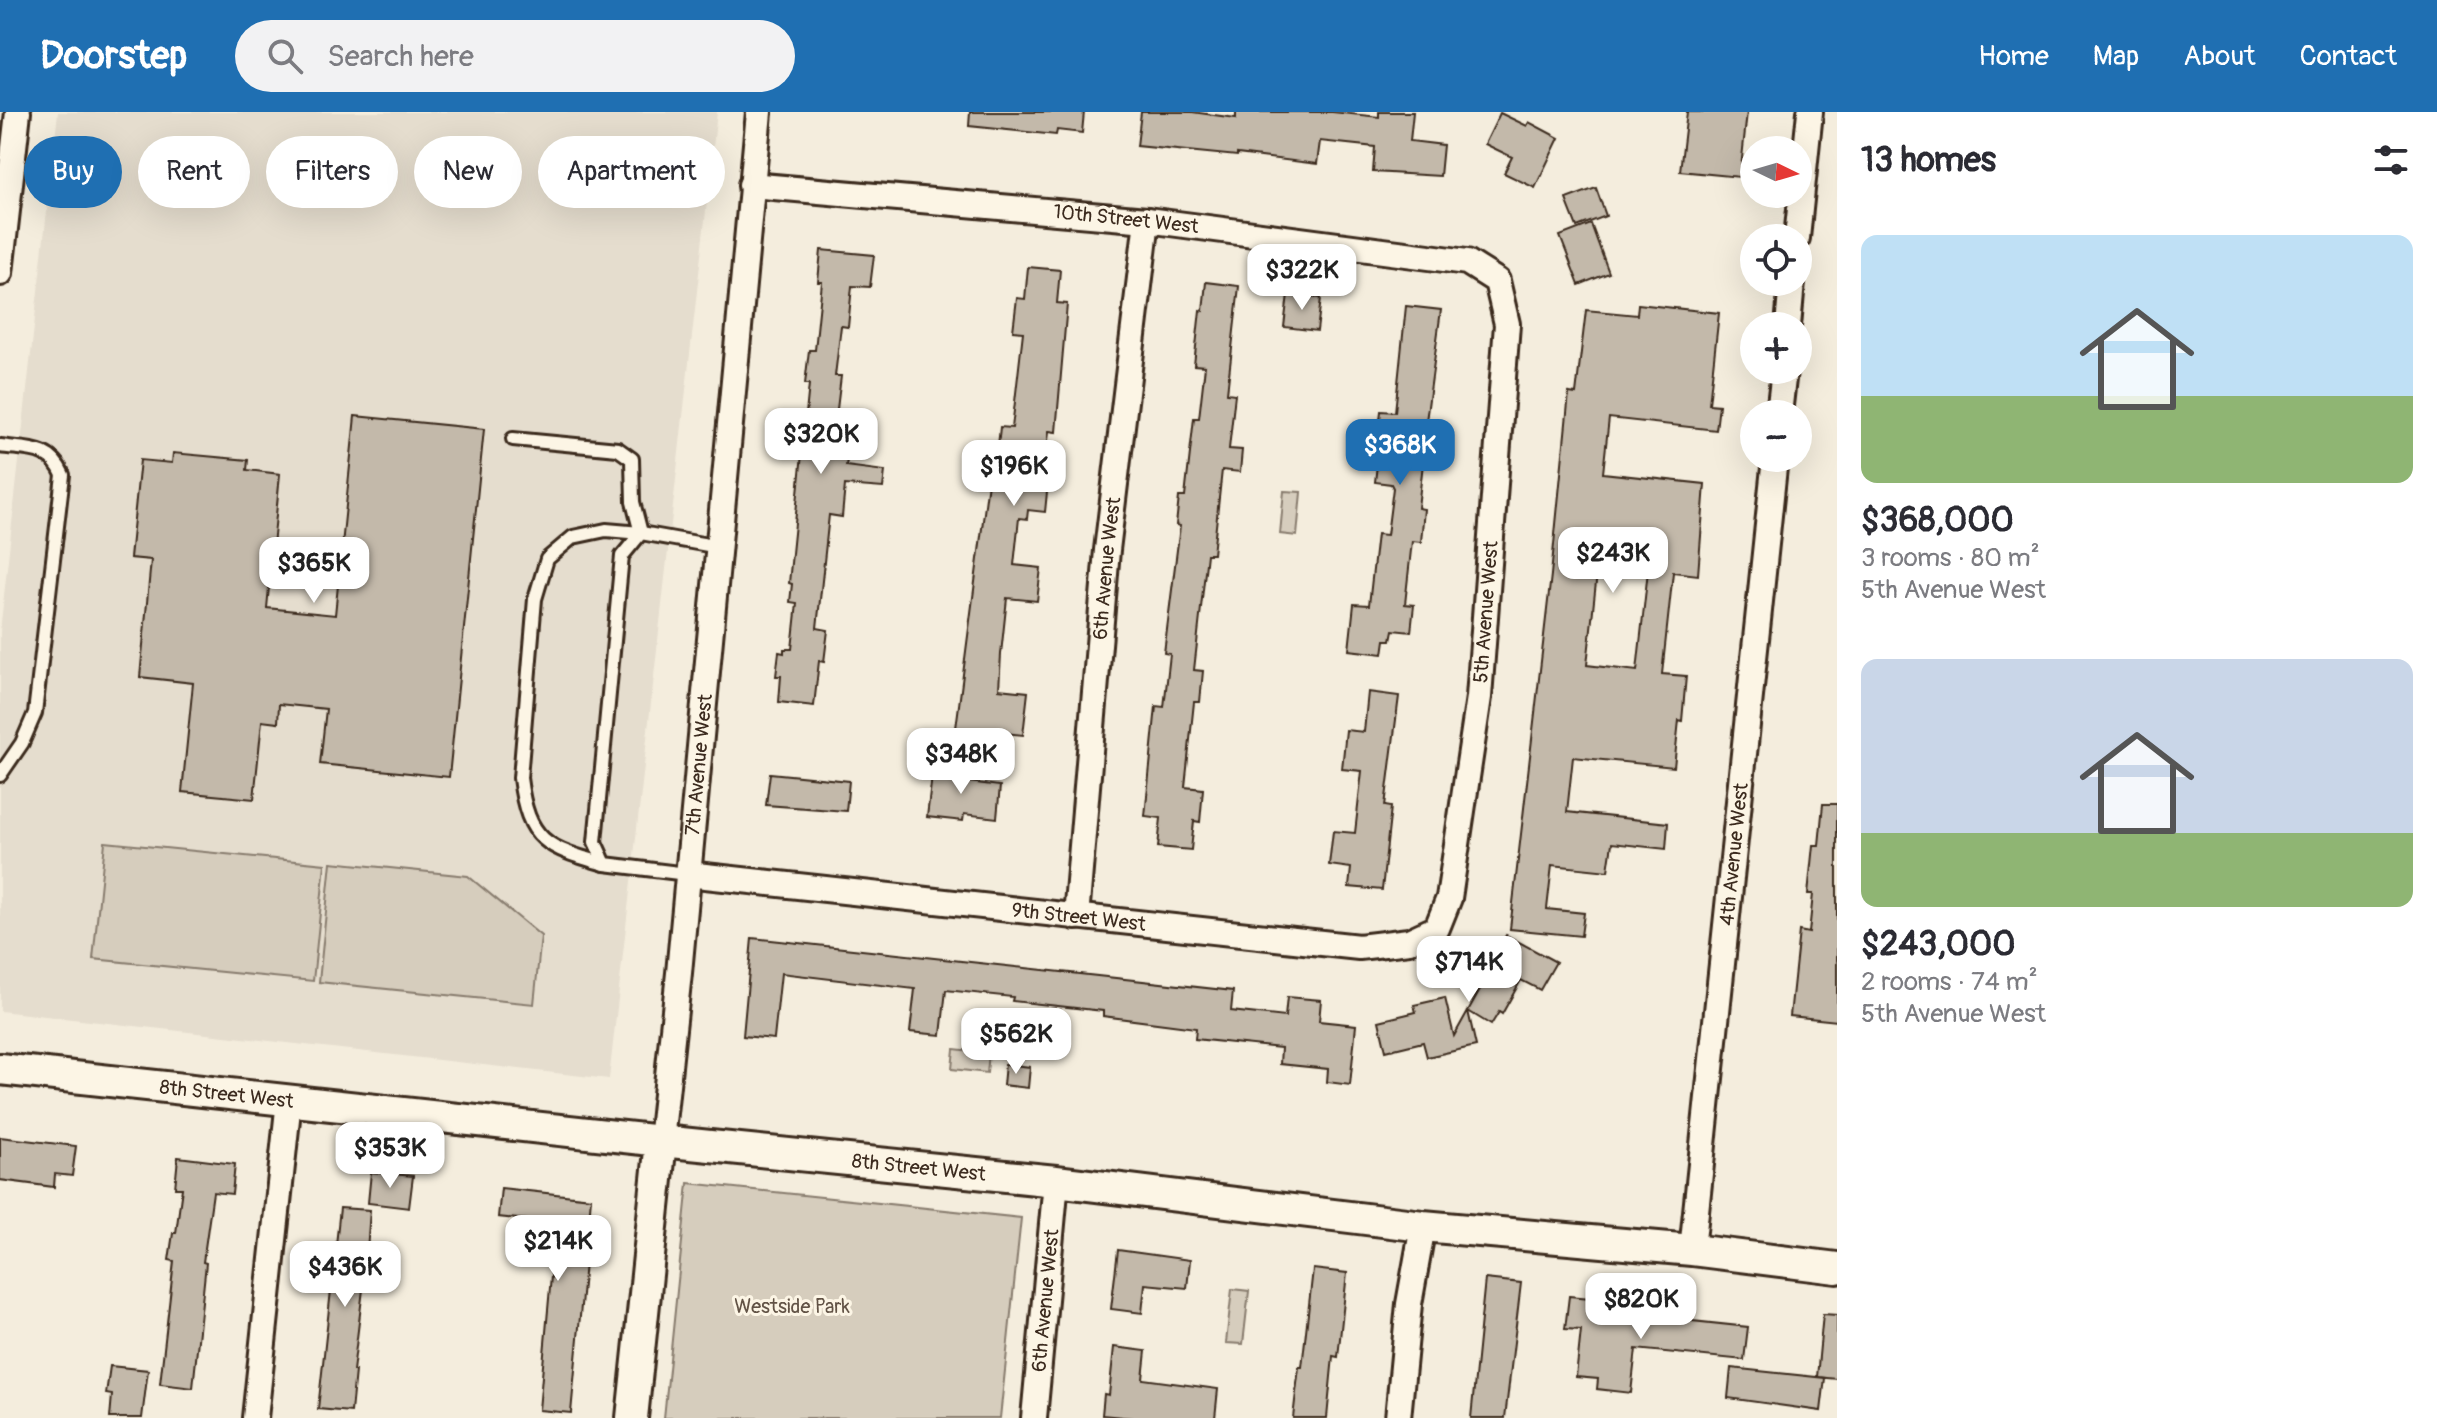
<!DOCTYPE html>
<html lang="en">
<head>
<meta charset="utf-8">
<style>
  body { margin:0; font-family:Pangolin,sans-serif; background:#f2f2f3; color:#2b2b33; height:100vh; display:flex; flex-direction:column; font-size:30px; white-space:nowrap }
  * { box-sizing:border-box; margin:0 }
  p { font-size:26px; color:#7c7c81 }
  .icon { flex:none; width:44px; height:44px; fill:none; stroke:currentColor; stroke-width:2; stroke-linecap:round; stroke-linejoin:round }
  .map { position:relative; flex:1; overflow:hidden }
  .sheet { display:flex; flex-direction:column; background:#fff; width:600px }
  .sheet>* { flex:none }
  .top-card { position:absolute; left:24px; top:24px; width:760px; height:72px; display:flex; gap:16px }
  .needle { width:52px; rotate:95deg }
  .buttons { position:absolute; left:1740px; top:24px; display:grid; gap:16px }
  .buttons a { display:grid; place-items:center; width:72px; height:72px; border-radius:50%; background:#fff; box-shadow:0 8px 32px #0002; font-size:40px }
  .price { position:absolute; translate:-50% -68px; padding:0 18px; border-radius:16px; background:#fff; color:#222; font-size:26px; line-height:52px; filter:drop-shadow(0 2px 4px #0008) }
  .price::after { content:''; position:absolute; left:50%; top:48px; width:24px; height:18px; margin-left:-12px; background:inherit; clip-path:polygon(0 0,100% 0,50% 100%) }
  .price.selected { background:#1f6fb2; color:#fff }
  ul { padding:0; list-style:none }
  li { display:grid; align-content:center; gap:16px; height:424px; padding:0 24px }
  li span { display:grid; place-items:center; height:248px; border-radius:16px; color:#555 }
  li>.icon { margin-inline-start:auto }
  span .icon { width:144px; height:144px; fill:#fffc; stroke-width:1 }
  li b { font-size:34px }
  h2 { display:flex; justify-content:space-between; align-items:center; height:96px; padding:0 24px; font-size:34px }
  .chip { padding:0 28px; border-radius:36px; background:#fff; box-shadow:0 8px 32px #0002; font-size:28px; line-height:72px }
  .chip.selected { background:#1f6fb2; color:#fff }
  header { display:flex; align-items:center; gap:48px; box-sizing:border-box; height:112px; padding:0 40px; background:#1f6fb2; color:#fff }
  header strong { font-size:38px }
  nav { display:flex; gap:44px; margin-inline-start:auto; font-size:28px }
  .search { width:560px; height:72px; background:#f2f2f3; display:flex; align-items:center; gap:20px; box-sizing:border-box; padding:0 28px; border-radius:44px; color:#7c7c81; font-size:30px }
  main { display:flex; flex:1; min-height:0 }
  .map>svg:first-child { display:block }
</style>
</head>
<body>
<header>
<strong>Doorstep</strong>
<div class="search"><svg class="icon" aria-label="search" viewBox="0 0 24 24"><circle cx="10" cy="10" r="6"/><path d="M15 15l6 6"/></svg>Search here</div>
<nav><a>Home</a><a>Map</a><a>About</a><a>Contact</a></nav>
</header>
<main>
<div class="map">
<svg width="1837" height="1306" viewBox="0 0 1837 1306">
  <rect width="100%" height="100%" fill="#f4eddd"/>
  <filter id="ink" filterUnits="userSpaceOnUse"><feTurbulence type="fractalNoise" baseFrequency=".0125" numOctaves="2"/><feDisplacementMap in="SourceGraphic" scale="16" xChannelSelector="R" yChannelSelector="G"/><feConvolveMatrix kernelMatrix="1 2 1 2 8 2 1 2 1" color-interpolation-filters="sRGB"/></filter>
  <g filter="url(#ink)">
    <path fill="#e5ddce" d="M58,0H717L609,967L0,899V519Z"/>
    <g fill="#d6cdbd" stroke="#887c6e" stroke-width="2">
      <path d="M1284,379L1301,380L1297,424L1280,422Z"/>
      <path d="M105,730L325,752L313,869L93,847Z"/>
      <path d="M331,750L468,764L541,824L534,892L319,870Z"/>
      <path d="M954,937L989,941L987,961L952,957Z"/>
      <path d="M688,1071L1021,1106L1000,1306H664Z"/>
      <path d="M1232,1177L1249,1179L1243,1232L1226,1231Z"/>
    </g>
    <g fill="#c3b9aa" stroke="#3b2a1e" stroke-width="2" fill-rule="evenodd">
      <path d="M970,0H1084L1082,21L1057,18L1056,23L969,14Z"/>
      <path d="M1141,0H1192L1236,6V0H1332L1379,5V0H1413L1410,29L1443,33L1440,64L1373,60L1375,35L1320,29L1317,52L1237,42V44L1137,34Z"/>
      <path d="M1687,0H1747L1740,65L1680,59Z"/>
      <path d="M1500,1L1527,14L1529,10L1559,26L1535,76L1504,61L1512,45L1485,32Z"/>
      <path d="M1596,76L1606,104L1577,115L1566,87Z"/>
      <path d="M1591,112L1609,161L1579,173L1560,124Z"/>
      <path d="M821,138L874,143L870,175L852,174L848,215L841,214L835,264H841L832,339L848,341L846,354L885,359L883,376L845,373L842,405L829,403L817,516L828,518L824,550L819,549L814,594L779,590L781,564H776L779,540L784,541V537H792L797,491L790,490L792,472L789,471L809,272H805L809,238H815L822,170H818Z"/>
      <path d="M1028,155L1060,158L1057,191L1067,192L1056,320L1049,319L1044,369L1048,370L1045,400L1028,398L1027,407L1019,406L1014,453L1041,456L1037,489L1007,486L1001,542L999,577L1028,580L1023,623L956,616L988,370L994,371L1000,315L1012,316L1023,220L1013,219L1017,186L1025,187Z"/>
      <path d="M1206,170L1239,174L1227,281L1235,282L1229,337L1242,338L1240,360L1222,358L1213,442H1207L1194,558L1203,559L1200,590H1194L1185,675L1203,677L1200,710L1194,709L1191,738L1158,735L1161,706L1145,704L1156,594L1164,595L1170,542L1164,541L1180,414L1176,413L1179,385H1185L1194,306H1199L1205,254L1194,253L1200,198L1203,199Z"/>
      <path d="M1288,182L1321,186L1317,219L1284,215Z"/>
      <path d="M1638,192L1719,201L1709,292L1719,293L1716,318L1609,306L1603,361L1705,372L1698,463L1673,460L1662,562L1686,564L1682,609L1679,608L1674,655L1573,645L1567,700L1668,711L1666,737L1612,731L1608,759L1552,753L1547,797L1584,801L1581,824L1510,817L1551,463L1569,281L1576,282L1586,198L1637,203ZM1598,452L1648,458L1637,559L1587,553Z"/>
      <path d="M1406,194L1441,198L1424,324H1426L1418,396L1424,397L1421,430L1412,429L1405,492L1414,493L1411,520L1393,518L1391,528H1385L1383,542L1349,538L1354,492L1369,493L1377,422L1387,423L1393,376L1391,372L1375,370L1379,335H1377L1381,299L1395,300Z"/>
      <path d="M355,304L484,317L449,665L320,652L326,597L279,592L278,611L262,609L254,687L182,680L193,571L140,565L151,448L130,446L140,348L172,351L173,341L248,348L247,358L280,362L267,496L335,503Z"/>
      <path d="M1368,580L1399,584L1385,694L1391,695L1382,778L1349,775L1351,756L1329,753L1333,719L1355,721L1362,659L1342,657L1346,618L1364,620Z"/>
      <path d="M933,655L969,659L968,670L1000,674L997,706L964,702L963,709L927,705Z"/>
      <path d="M770,661L849,669L846,699L766,693Z"/>
      <path d="M1823,692H1837V909L1790,904L1799,819L1809,821L1813,782H1808L1813,733H1819Z"/>
      <path d="M1506,823L1556,850L1540,878L1521,868L1502,902L1499,900L1491,913L1468,899L1476,934L1427,945L1423,930L1386,939L1379,909L1416,900L1414,893L1445,886L1454,924L1494,852L1491,851Z"/>
      <path d="M752,826L1233,879L1231,899L1285,905L1287,885L1321,888L1319,909L1356,913L1350,973L1327,970L1328,957L1280,952L1281,936L1195,927L1196,916L1103,904V899L1012,889L1013,885L946,878L941,923L910,920L915,877L781,861L774,927L743,924Z"/>
      <path d="M1005,952L1030,955L1028,976L1003,973Z"/>
      <path d="M0,1025L76,1034L72,1064L55,1062L54,1075L0,1068Z"/>
      <path d="M178,1045L235,1052L232,1082L213,1080L203,1150L206,1151L193,1276L160,1272L174,1149L169,1148L173,1121H176L182,1076H175Z"/>
      <path d="M371,1060L413,1064L409,1096L368,1091Z"/>
      <path d="M501,1076L591,1086L571,1301L539,1298L554,1131L544,1130L546,1110L498,1105Z"/>
      <path d="M340,1096L370,1098L367,1139H374L372,1162L365,1161L353,1259H355L351,1300L318,1297Z"/>
      <path d="M1118,1138L1190,1148L1187,1176L1145,1172L1142,1201L1111,1197Z"/>
      <path d="M1313,1157L1347,1161L1338,1245L1333,1244L1327,1306H1293L1299,1255H1302Z"/>
      <path d="M1485,1167L1521,1171L1505,1306H1471Z"/>
      <path d="M1569,1184L1601,1187L1599,1199L1748,1215L1744,1248L1636,1237L1631,1281L1597,1277L1598,1267L1576,1265L1581,1218L1565,1217Z"/>
      <path d="M1823,1202L1837,1203V1267L1817,1265Z"/>
      <path d="M1114,1235L1146,1239L1143,1267L1218,1277L1215,1306H1133L1102,1303L1104,1282L1109,1283Z"/>
      <path d="M110,1254L148,1258L142,1306H110L112,1283L106,1282Z"/>
      <path d="M1731,1256L1825,1266L1821,1299L1728,1286Z"/>
    </g>
    <g fill="none" stroke-linecap="round" stroke-linejoin="round">
      <g stroke="#3b2a1e" stroke-width="18">
        <g id="service">
          <path d="M513,327L618,337L632,347L633,390L641,421"/>
          <path d="M0,334C28,338 51,334 63,363L35,601L22,631L0,663"/>
          <path d="M641,421L622,444L595,730L605,752L687,762"/>
          <path d="M605,752C546,736 528,729 520,666L535,487L547,447L573,425L606,418L641,421L719,435"/>
        </g>
      </g>
      <g stroke="#3b2a1e" stroke-width="30">
        <g id="minor">
          <path d="M1797,126L1810,0"/>
          <path d="M0,161L18,0"/>
          <path d="M1788,214L1792,170"/>
          <path d="M1779,302L1784,258"/>
          <path id="s1" d="M687,762L1359,835L1409,829L1437,816L1449,786L1479,585L1507,212L1497,169L1467,150L1147,108L751,73"/>
          <path id="s2" d="M1076,805L1107,438L1147,108"/>
          <path id="s3" d="M661,1029L679,861L759,0"/>
          <path id="s4" d="M1692,1138L1775,346"/>
          <path d="M255,1306L289,988"/>
          <path id="s5" d="M1034,1306L1056,1069"/>
          <path d="M1398,1306L1409,1192L1423,1114"/>
        </g>
      </g>
      <g stroke="#3b2a1e" stroke-width="36">
        <g id="tertiary">
          <path id="s6" d="M0,957L661,1029L1056,1069L1423,1114L1692,1138L1837,1156"/>
          <path d="M632,1306L661,1029"/>
        </g>
      </g>
      <use href="#service" stroke="#fcf5e5" stroke-width="12"/>
      <use href="#minor" stroke="#fcf5e5" stroke-width="24"/>
      <use href="#tertiary" stroke="#fcf5e5" stroke-width="30"/>
    </g>
  </g>
  <g text-anchor="middle" dominant-baseline="central" stroke-width="6" stroke-linejoin="round" paint-order="stroke">
    <g font-size="20" fill="#3b2a1e" stroke="#fcf5e5">
      <text transform="translate(1126 107) rotate(6)">10th Street West</text>
      <text stroke="none"><textPath href="#s2" startOffset="350">6th Avenue West</textPath></text>
      <text stroke="none"><textPath href="#s1" startOffset="1078">5th Avenue West</textPath></text>
      <text stroke="none"><textPath href="#s3" startOffset="378">7th Avenue West</textPath></text>
      <text stroke="none"><textPath href="#s4" startOffset="398">4th Avenue West</textPath></text>
      <text stroke="none"><textPath href="#s1" startOffset="394">9th Street West</textPath></text>
      <text stroke="none"><textPath href="#s6" startOffset="228">8th Street West</textPath></text>
      <text stroke="none"><textPath href="#s6" startOffset="924">8th Street West</textPath></text>
      <text stroke="none"><textPath href="#s5" startOffset="118">6th Avenue West</textPath></text>
    </g>
    <g font-size="20" fill="#625346" stroke="#fcf5e5">
      <text x="792" y="1194">Westside Park</text>
    </g>
  </g>
</svg>
<div class="buttons">
<a><svg class="needle" viewBox="-14 -14 28 28"><path d="M0-13l5 13h-10z" fill="#e53935"/><path d="M0 13l5-13h-10z" fill="#7c7c81"/></svg></a>
<a><svg class="icon" aria-label="locate" viewBox="0 0 24 24"><circle cx="12" cy="12" r="6"/><path d="M12 2v4M12 18v4M2 12h4M18 12h4"/></svg></a>
<a>+</a>
<a>−</a>
</div>
<b class="price" style="left:1302px;top:200px">$322K</b>
<b class="price" style="left:821px;top:364px">$320K</b>
<b class="price selected" style="left:1400px;top:375px">$368K</b>
<b class="price" style="left:1014px;top:396px">$196K</b>
<b class="price" style="left:1613px;top:483px">$243K</b>
<b class="price" style="left:314px;top:493px">$365K</b>
<b class="price" style="left:961px;top:684px">$348K</b>
<b class="price" style="left:1469px;top:892px">$714K</b>
<b class="price" style="left:1016px;top:964px">$562K</b>
<b class="price" style="left:390px;top:1078px">$353K</b>
<b class="price" style="left:558px;top:1171px">$214K</b>
<b class="price" style="left:345px;top:1197px">$436K</b>
<b class="price" style="left:1641px;top:1229px">$820K</b>
<div class="top-card">
<a class="chip selected">Buy</a>
<a class="chip">Rent</a>
<a class="chip">Filters</a>
<a class="chip">New</a>
<a class="chip">Apartment</a>
</div>
</div>
<section class="sheet">
<h2>13 homes<svg class="icon" aria-label="filters" viewBox="0 0 24 24"><path d="M4 7h16M4 17h16"/><circle cx="9" cy="7" r="2"/><circle cx="15" cy="17" r="2"/></svg></h2>
<ul>
<li><span style="background:linear-gradient(#bfe0f5 65%,#8fb573 0)"><svg class="icon" aria-label="home" viewBox="0 0 24 24"><path d="M3 11l9-7 9 7M6 9v11h12V9"/></svg></span><div><b>$368,000</b><p>3 rooms · 80 m²</p><p>5th Avenue West</p></div></li>
<li><span style="background:linear-gradient(#c9d6e8 70%,#8fb573 0)"><svg class="icon" aria-label="home" viewBox="0 0 24 24"><path d="M3 11l9-7 9 7M6 9v11h12V9"/></svg></span><div><b>$243,000</b><p>2 rooms · 74 m²</p><p>5th Avenue West</p></div></li>
</ul>
</section>
</main>
</body>
</html>
